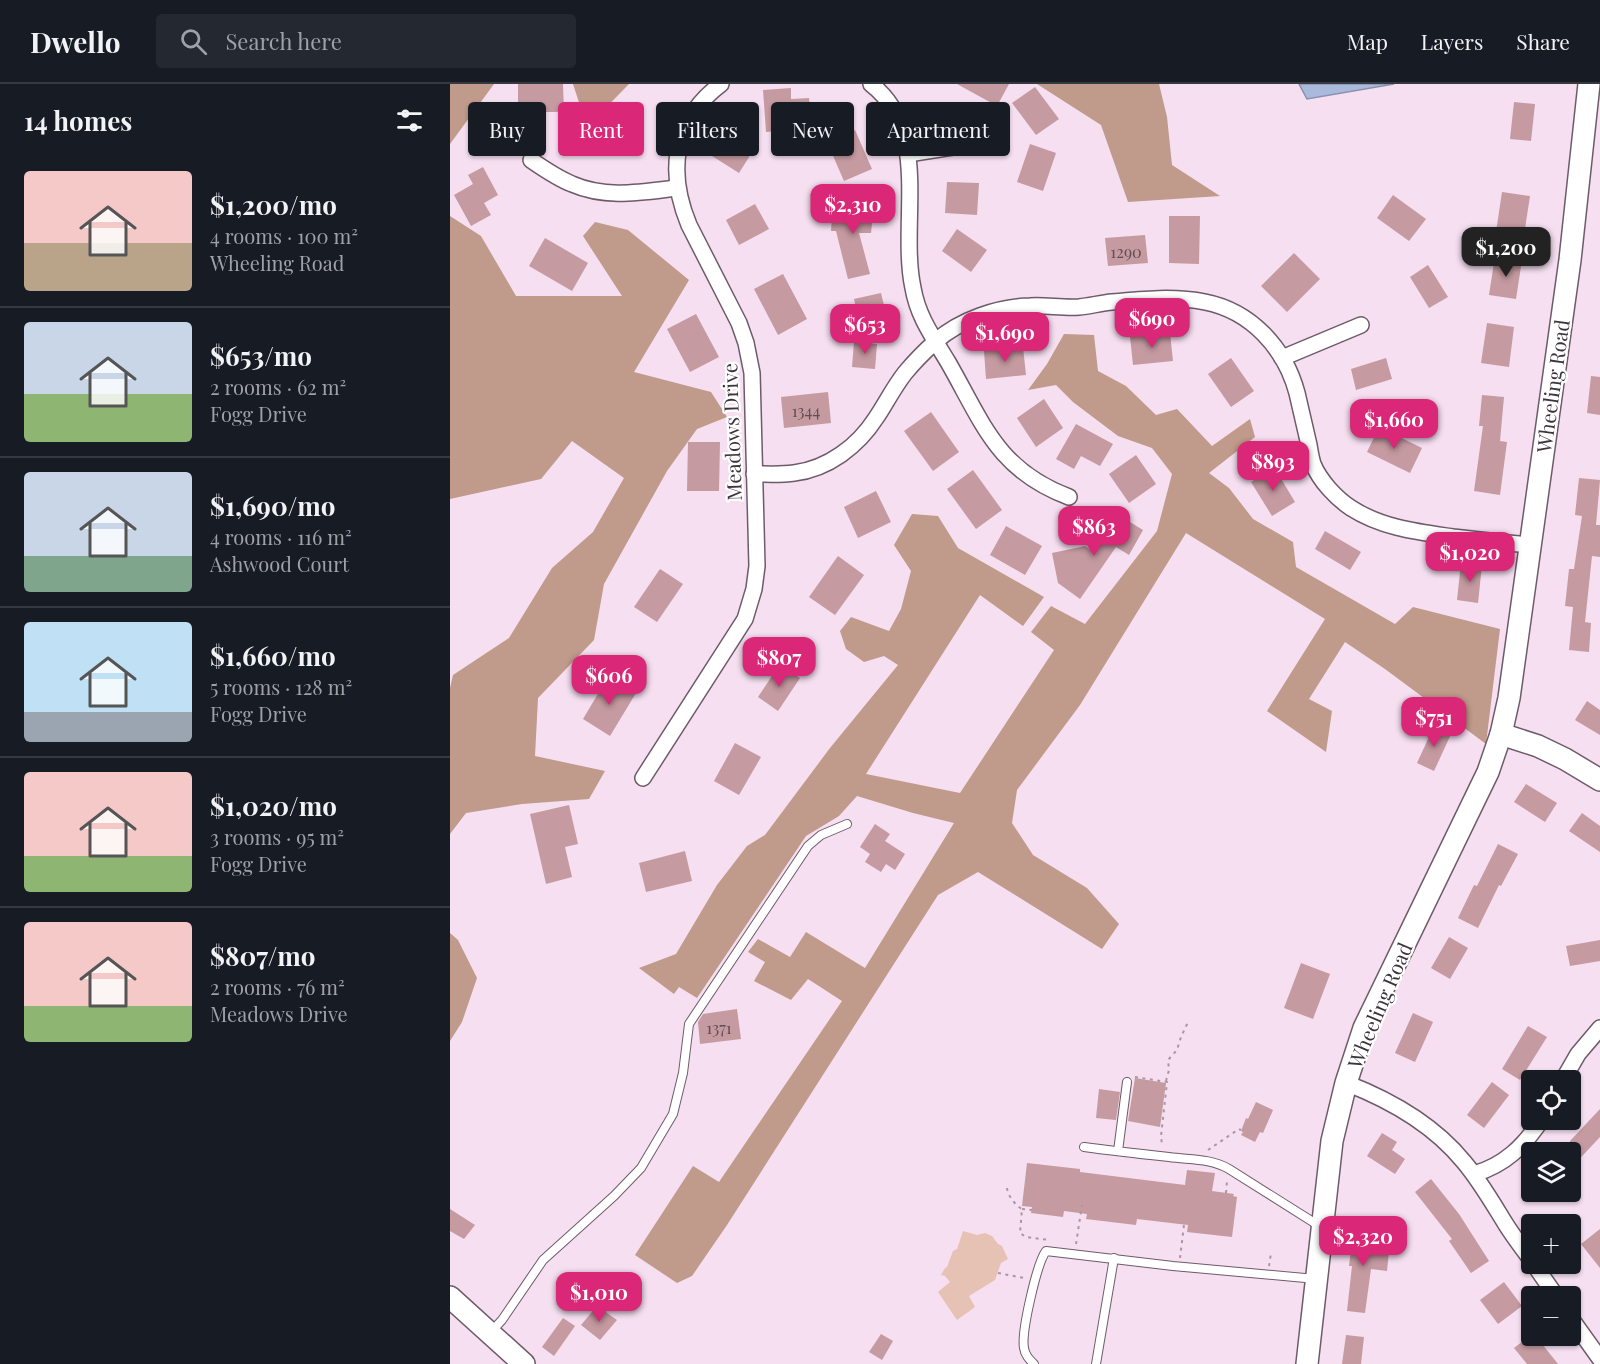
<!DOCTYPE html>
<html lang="en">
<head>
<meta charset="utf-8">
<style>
  body { margin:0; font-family:"Playfair Display",serif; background:#242831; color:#f1f3f6; height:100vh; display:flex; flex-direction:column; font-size:22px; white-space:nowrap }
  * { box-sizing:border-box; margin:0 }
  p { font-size:20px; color:#9ea1a6 }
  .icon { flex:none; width:33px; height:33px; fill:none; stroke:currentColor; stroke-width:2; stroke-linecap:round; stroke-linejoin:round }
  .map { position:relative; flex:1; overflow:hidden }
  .drawer { display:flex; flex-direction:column; background:#171b24; width:450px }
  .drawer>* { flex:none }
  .top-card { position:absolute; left:18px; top:18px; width:570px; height:54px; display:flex; gap:12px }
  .fabs { position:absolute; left:1071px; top:986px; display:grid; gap:12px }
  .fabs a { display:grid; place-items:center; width:60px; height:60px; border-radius:6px; background:#171b24; box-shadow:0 2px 4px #0004; font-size:30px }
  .price { position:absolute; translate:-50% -51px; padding:0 14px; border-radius:12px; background:#db2777; color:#fff; font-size:20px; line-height:39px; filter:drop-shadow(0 2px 3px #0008) }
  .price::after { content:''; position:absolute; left:50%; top:36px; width:18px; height:14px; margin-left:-9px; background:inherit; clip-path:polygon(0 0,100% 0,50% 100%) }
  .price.selected { background:#222; color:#fff }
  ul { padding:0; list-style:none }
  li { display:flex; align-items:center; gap:18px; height:150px; padding:0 24px }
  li+li { border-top:2px solid #363941 }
  li span { display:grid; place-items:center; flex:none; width:168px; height:120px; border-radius:6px; color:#555 }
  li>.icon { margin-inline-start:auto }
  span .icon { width:72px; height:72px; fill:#fffc; stroke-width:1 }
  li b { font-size:26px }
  h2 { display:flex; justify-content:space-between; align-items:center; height:72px; padding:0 24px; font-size:26px }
  .pill { padding:0 21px; border-radius:6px; background:#171b24; box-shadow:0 2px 4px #0004; font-size:21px; line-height:54px }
  .pill.selected { background:#db2777; color:#fff }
  header { display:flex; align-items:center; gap:36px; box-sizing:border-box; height:84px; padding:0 30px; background:#171b24; border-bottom:2px solid #363941 }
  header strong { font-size:28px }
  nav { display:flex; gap:33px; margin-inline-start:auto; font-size:21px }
  .search { width:420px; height:54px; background:#242831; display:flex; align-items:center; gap:15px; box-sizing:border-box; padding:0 21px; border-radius:6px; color:#9ea1a6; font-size:22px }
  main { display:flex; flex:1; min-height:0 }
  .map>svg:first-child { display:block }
</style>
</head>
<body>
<header>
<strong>Dwello</strong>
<div class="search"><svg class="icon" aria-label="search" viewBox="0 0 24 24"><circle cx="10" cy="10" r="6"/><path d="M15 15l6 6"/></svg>Search here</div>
<nav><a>Map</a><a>Layers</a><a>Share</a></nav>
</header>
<main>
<section class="drawer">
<h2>14 homes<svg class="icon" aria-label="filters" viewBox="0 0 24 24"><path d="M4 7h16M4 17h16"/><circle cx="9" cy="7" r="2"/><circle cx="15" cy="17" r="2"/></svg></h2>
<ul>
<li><span style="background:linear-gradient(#f6c9c9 60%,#b9a48a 0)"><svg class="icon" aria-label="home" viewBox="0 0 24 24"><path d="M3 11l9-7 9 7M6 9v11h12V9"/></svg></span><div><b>$1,200/mo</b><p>4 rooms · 100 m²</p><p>Wheeling Road</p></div></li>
<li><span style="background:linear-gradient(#c9d6e8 60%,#8fb573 0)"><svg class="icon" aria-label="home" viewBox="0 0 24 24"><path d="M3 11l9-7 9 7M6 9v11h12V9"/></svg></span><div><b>$653/mo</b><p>2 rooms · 62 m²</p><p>Fogg Drive</p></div></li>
<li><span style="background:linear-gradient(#c9d6e8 70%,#7fa58c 0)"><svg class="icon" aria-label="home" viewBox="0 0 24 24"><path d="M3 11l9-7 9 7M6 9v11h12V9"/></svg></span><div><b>$1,690/mo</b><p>4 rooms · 116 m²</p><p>Ashwood Court</p></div></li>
<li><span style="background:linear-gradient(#bfe0f5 75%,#9aa5b1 0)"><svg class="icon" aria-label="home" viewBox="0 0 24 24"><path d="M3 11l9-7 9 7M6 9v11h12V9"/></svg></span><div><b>$1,660/mo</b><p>5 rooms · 128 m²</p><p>Fogg Drive</p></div></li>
<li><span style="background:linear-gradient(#f6c9c9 70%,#8fb573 0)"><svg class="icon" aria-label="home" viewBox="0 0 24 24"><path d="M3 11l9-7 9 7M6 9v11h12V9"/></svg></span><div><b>$1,020/mo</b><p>3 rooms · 95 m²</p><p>Fogg Drive</p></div></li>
<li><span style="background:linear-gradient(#f6c9c9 70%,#8fb573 0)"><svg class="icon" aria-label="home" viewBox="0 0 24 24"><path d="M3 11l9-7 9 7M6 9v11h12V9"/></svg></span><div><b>$807/mo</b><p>2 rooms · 76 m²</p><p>Meadows Drive</p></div></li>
</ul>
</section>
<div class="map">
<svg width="1150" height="1280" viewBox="0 0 1150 1280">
  <rect width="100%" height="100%" fill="#f5dff0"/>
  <path fill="#e5c2b4" d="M513,1147L527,1151L535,1149L542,1152L548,1160L552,1162L558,1175L551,1179L545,1196L519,1212L525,1223L507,1236L488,1208L500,1198L495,1192L491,1191L495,1184L497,1183L503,1167L507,1165Z"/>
  <g fill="#c09a8a">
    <path d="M0,0H44L0,60Z"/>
    <path d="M123,0H179L137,43Z"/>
    <path d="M587,0H709L717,33L722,81L770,112L678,118L651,41Z"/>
    <path d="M0,132L31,152L66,212H172L133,152L145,138L178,146L239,196L184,288L261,308L277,333L247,345L217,387L154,500L144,556L88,614L85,672L155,687L139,715L72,720L16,729L0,750V604L3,591L59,554L102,484L143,448L174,394L122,357L91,395L0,415Z"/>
    <path d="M614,250L644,251L648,287L676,302L706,331L727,325L762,362L800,335L805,353L759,389L779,404L803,435L843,458L846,483L945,540L963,523L1050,545L1036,660L935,585L895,558L859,615L882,627L876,668L817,627L875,535L736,449L630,621L567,706L562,739L583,771L637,804L669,840L652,865L528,788L488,811L277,1141L242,1192L227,1199L185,1171L243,1082L269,1098L392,917L358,895L341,916L304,897L315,878L298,868L308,855L340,873L356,848L415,884L504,739L463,729L407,712L389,732L356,752L247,914L229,903L224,910L189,884L226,870L267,801L297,762L315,751L380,664L448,581L434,572L414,578L396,565L390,547L401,533L439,547L451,525L461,487L444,461L462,430L488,432L508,464L594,513L573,542L530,511L416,690L510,709L604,566L581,548L601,522L635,540L707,447L722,390L702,364L668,352L623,318L606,301L578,306L597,280Z"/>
    <path d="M0,849L8,856L27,894L12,938L0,957Z"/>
  </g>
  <path fill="#aabadc" stroke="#8992ac" stroke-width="1.5" d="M849,0H944L857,15Z"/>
  <g fill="#c59aa1">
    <path d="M68,0H113L114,28H68Z"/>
    <path d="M507,0H559L547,22Z"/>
    <path d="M585,3L609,35L586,51L562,19Z"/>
    <path d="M341,4V15L359,14L362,44L316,48L313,6Z"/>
    <path d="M1064,18L1085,20L1081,57L1060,55Z"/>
    <path d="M179,29L191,46L162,65L151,49Z"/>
    <path d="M279,46L306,62L289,89L262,72Z"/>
    <path d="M405,46L422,85L394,97L377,58Z"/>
    <path d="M580,60L606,69L593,107L567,98Z"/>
    <path d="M33,83L48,111L34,119L41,131L21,142L4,111L23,100L18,91Z"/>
    <path d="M497,98L529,99L527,131L495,129Z"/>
    <path d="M1052,108L1080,112L1074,151L1046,148Z"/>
    <path d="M943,111L976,135L959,157L927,134Z"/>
    <path d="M383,118L424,121L421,149H409L420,190L398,195L386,147H381Z"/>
    <path d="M305,120L319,145L289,161L276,136Z"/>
    <path d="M719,132H750L749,180L719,179Z"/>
    <path d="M507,145L537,166L521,188L492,167Z"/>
    <path d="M695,151L698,179L658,182L655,154Z"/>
    <path d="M95,154L138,179L122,207L79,182Z"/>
    <path d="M844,169L870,195L837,228L811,202Z"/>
    <path d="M1045,172L1072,176L1066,215L1039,211Z"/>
    <path d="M978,181L998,213L979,224L960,193Z"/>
    <path d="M333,190L357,235L328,251L304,205Z"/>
    <path d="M431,209L438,238L410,244L404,215Z"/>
    <path d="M246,230L269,273L240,288L217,245Z"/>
    <path d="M1037,239L1064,243L1059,283L1031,279Z"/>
    <path d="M720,249L723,277L683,281L680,253Z"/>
    <path d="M404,258L427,260L425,285L402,283Z"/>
    <path d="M573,263L576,291L536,295L534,267Z"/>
    <path d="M781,274L804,307L781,323L758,290Z"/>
    <path d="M936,274L942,295L906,306L901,285Z"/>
    <path d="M1141,292L1150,293V331L1137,329Z"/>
    <path d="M378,308L381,339L334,344L331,313Z"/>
    <path d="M1032,311L1054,313L1050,357L1057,358L1050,411L1024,407L1033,342H1029Z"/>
    <path d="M594,315L613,344L586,363L567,334Z"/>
    <path d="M481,328L509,368L483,387L454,347Z"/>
    <path d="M626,340L663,360L650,382L631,372L624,385L606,375Z"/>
    <path d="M929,343L972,364L960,389L917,368Z"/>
    <path d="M238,358H270L269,407H237Z"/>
    <path d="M686,371L706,400L679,419L659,390Z"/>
    <path d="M824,383L845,418L822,432L801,398Z"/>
    <path d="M523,386L552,426L526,445L497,405Z"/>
    <path d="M1129,394L1150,396L1146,441H1150V473L1142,472L1135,538L1141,539L1139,568L1119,566L1123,523L1115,522L1119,485H1124L1132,432L1125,431Z"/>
    <path d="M426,407L441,438L408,454L394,423Z"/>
    <path d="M667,430L693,446L679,471L666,463L630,515L608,499L602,469L635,462L645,469Z"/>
    <path d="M556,442L592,462L575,491L540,471Z"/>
    <path d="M875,447L911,468L900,486L865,465Z"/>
    <path d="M388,472L414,491L385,531L359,513Z"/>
    <path d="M1011,479L1032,481L1028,519L1007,516Z"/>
    <path d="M210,485L233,500L207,538L184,523Z"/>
    <path d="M330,580L350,594L328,627L308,613Z"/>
    <path d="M158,593L186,609L160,652L133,635Z"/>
    <path d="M1137,617L1150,626V651L1125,636Z"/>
    <path d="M985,640L1002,648L984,687L967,679Z"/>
    <path d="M285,659L311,673L289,711L264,697Z"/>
    <path d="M1076,700L1107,719L1095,738L1064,718Z"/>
    <path d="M119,721L128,760L115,763L122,793L96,800L80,730Z"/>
    <path d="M1132,729L1150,742V768L1119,747Z"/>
    <path d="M425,740L440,750L435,757L455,770L445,786L436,780L431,788L415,778L420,770L410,763Z"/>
    <path d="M1048,760L1068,770L1051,802L1049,801L1028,844L1008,834L1024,801L1027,802Z"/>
    <path d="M235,767L242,797L196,808L189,779Z"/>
    <path d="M999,853L1018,864L1000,895L981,884Z"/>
    <path d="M1150,856V877L1120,882L1116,862Z"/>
    <path d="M851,879L880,890L863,935L834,924Z"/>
    <path d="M287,925L291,955L250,960L248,938L253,930Z"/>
    <path d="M963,929L983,938L965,978L945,969Z"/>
    <path d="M1078,942L1097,953L1070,996L1052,985Z"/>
    <path d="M685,994L716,999L710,1043L678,1037Z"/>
    <path d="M1042,998L1059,1011L1034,1044L1017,1031Z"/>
    <path d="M649,1005L670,1008L666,1036L646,1034Z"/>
    <path d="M806,1018L823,1026L813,1049L810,1048L805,1058L791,1051L793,1048L791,1047L796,1034L798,1035Z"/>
    <path d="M1150,1025V1053L1120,1085V1057Z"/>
    <path d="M932,1049L947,1058L942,1066L955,1075L945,1090L917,1072Z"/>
    <path d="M577,1079L630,1085V1088L735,1101L737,1086L765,1089L762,1107L784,1110L783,1112L787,1113L782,1153L737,1148L738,1141L687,1135L686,1141L636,1135L637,1130L614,1127L613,1133L581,1129L582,1123L572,1122Z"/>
    <path d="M981,1095L1009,1130L1039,1177L1021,1189L999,1157L1002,1155L965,1108Z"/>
    <path d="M0,1125L25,1141L14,1155L0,1147Z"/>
    <path d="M904,1140L922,1142L920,1164L939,1167L937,1187L921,1185L915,1229L897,1227L902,1182H899Z"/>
    <path d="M1150,1145V1184L1131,1160Z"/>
    <path d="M1054,1198L1072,1222L1048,1240L1030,1216Z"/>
    <path d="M147,1222L167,1236L150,1256L131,1241Z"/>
    <path d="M113,1234L125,1242L104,1272L92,1263Z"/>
    <path d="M431,1250L443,1257L432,1276L419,1268Z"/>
    <path d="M1082,1250L1085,1251L1108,1280H1077L1064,1264Z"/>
    <path d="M896,1251L914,1253L911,1280H892Z"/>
  </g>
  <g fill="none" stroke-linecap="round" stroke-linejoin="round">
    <g stroke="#6e5b6a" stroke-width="10">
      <g id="lane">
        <path d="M634,1063C663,1067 691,1070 719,1073C740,1076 760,1074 779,1085L871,1143"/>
        <path d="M668,1067L677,998"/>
        <path d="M41,1248L52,1236L93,1176L164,1112L191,1084L223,1030L233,989L239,940L358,762L371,751L397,740"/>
        <path d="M584,1280C579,1275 575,1271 574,1264C571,1248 587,1179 596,1167L723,1182L866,1195"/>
        <path d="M646,1280L664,1174"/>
      </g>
    </g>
    <g stroke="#6e5b6a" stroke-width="18">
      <g id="street">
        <path d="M421,0C482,47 449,139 463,204C468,233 483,253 498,278C533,339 547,386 619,413"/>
        <path d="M458,70L528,59"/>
        <path d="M81,76C94,85 107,94 122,100C156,115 192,108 227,104"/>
        <path d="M832,274L911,241"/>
        <path d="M304,390C317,390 331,391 344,389C378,385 408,362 426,334C436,319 444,303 455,289C464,278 475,267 486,257C510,236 547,223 580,222C596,221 612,224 629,223C640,222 651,219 662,218C693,215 725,212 755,218C801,227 835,264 847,309C851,326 855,344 859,361C860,367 861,374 863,380C870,397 886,414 901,424C932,444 968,448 1003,453C1029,456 1055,459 1081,461"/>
        <path d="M193,694L295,535L304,505L307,482L302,289L296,259L289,239L239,141C217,88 223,36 271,0"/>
        <path d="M1113,996L1128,970L1150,944"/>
        <path d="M896,999C940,1016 984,1041 1014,1078C1030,1097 1042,1118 1055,1139C1063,1152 1073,1165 1082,1177"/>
        <path d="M1024,1090C1055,1081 1074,1062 1092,1035"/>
        <path d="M1083,1179L1106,1212"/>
        <path d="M1120,1233L1150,1275"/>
      </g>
    </g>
    <g stroke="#6e5b6a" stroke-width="24">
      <g id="secondary">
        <path d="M1051,650L1088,662L1115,675L1150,696"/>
        <path d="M0,1213L74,1280"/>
        <path d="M857,1280L882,1057L896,999L914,944L1038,688L1051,650L1059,614L1120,176L1139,0"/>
      </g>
    </g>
    <g stroke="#a897a4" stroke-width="2" stroke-dasharray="3 4.5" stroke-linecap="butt">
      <path d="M685,993L717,998L711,1052L712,1061"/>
      <path d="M716,997L719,986L718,976L727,966L731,953L738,938"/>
      <path d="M758,1066L789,1045L791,1046"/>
      <path d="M557,1104C558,1112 565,1121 572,1125L570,1149L576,1153L599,1156"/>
      <path d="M776,1109L777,1097"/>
      <path d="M572,1125L582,1126"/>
      <path d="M626,1160L632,1121"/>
      <path d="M730,1174L734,1141"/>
      <path d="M819,1182L821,1169"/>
      <path d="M548,1189L574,1194"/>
    </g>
    <use href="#lane" stroke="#fff" stroke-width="8"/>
    <use href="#street" stroke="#fff" stroke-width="15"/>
    <use href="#secondary" stroke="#fff" stroke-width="21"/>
  </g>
  <g text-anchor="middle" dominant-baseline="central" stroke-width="4.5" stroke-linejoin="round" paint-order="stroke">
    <g font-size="16" fill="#5f4e54">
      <text x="676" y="167">1290</text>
      <text x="356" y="326">1344</text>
      <text x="269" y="943">1371</text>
    </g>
    <g font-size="20" fill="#3d343b" stroke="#fff">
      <text transform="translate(1102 302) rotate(-82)">Wheeling Road</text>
      <text transform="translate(281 348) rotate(-92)">Meadows Drive</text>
      <text transform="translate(929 921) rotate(-67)">Wheeling Road</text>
    </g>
  </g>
</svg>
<div class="fabs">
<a><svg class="icon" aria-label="locate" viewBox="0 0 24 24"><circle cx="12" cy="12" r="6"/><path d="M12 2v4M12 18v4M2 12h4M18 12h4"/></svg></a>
<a><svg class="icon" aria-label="layers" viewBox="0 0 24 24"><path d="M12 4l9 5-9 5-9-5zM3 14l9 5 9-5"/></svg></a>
<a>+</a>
<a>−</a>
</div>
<b class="price" style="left:403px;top:151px">$2,310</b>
<b class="price selected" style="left:1056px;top:194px">$1,200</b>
<b class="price" style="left:702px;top:265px">$690</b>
<b class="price" style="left:415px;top:271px">$653</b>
<b class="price" style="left:555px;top:279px">$1,690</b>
<b class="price" style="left:944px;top:366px">$1,660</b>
<b class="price" style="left:823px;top:408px">$893</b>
<b class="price" style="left:644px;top:473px">$863</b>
<b class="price" style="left:1020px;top:499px">$1,020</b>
<b class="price" style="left:329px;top:604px">$807</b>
<b class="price" style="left:159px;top:622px">$606</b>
<b class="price" style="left:984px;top:664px">$751</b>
<b class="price" style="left:913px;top:1183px">$2,320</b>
<b class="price" style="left:149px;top:1239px">$1,010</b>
<div class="top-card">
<a class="pill">Buy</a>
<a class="pill selected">Rent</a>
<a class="pill">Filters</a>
<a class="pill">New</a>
<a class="pill">Apartment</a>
</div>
</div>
</main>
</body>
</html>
